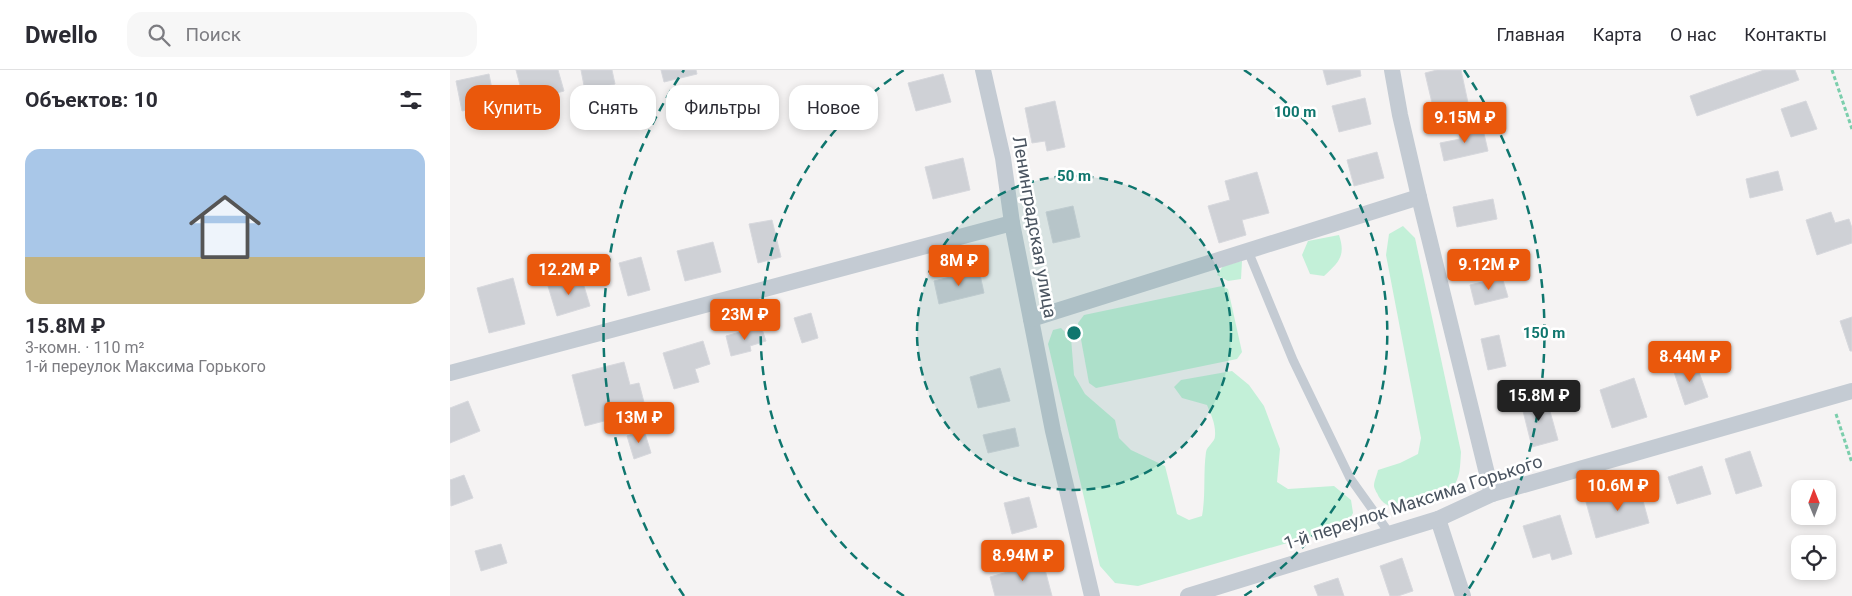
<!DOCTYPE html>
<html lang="ru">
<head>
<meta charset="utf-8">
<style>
  body { margin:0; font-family:Roboto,sans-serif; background:#f7f7f7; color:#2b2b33; height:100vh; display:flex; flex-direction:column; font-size:19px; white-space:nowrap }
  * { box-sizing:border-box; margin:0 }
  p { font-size:16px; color:#7c7c81 }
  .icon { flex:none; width:28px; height:28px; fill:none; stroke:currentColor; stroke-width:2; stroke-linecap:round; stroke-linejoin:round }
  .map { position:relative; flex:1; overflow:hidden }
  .details { display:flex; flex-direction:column; background:#fff; width:450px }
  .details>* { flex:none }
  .hud { position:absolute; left:15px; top:15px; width:475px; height:45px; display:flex; gap:10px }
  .needle { width:32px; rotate:359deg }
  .tools { position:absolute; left:1341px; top:410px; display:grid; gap:10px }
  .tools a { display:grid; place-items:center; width:45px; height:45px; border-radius:10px; background:#fff; box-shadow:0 2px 8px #0003; font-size:25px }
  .price { position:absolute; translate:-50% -42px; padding:0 11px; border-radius:5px; background:#ea580c; color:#fff; font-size:16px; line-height:32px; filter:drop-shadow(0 1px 2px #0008) }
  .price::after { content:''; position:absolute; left:50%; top:30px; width:15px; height:11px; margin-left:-8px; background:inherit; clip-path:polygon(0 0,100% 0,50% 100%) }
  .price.on { background:#222; color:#fff }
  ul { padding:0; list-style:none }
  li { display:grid; align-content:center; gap:10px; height:265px; padding:0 25px }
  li+li { border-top:1px solid #e1e1e2 }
  li span { display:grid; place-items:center; height:155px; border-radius:15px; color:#555 }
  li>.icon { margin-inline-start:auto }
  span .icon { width:90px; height:90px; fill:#fffc; stroke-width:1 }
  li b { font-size:21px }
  h2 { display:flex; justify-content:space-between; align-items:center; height:60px; padding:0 25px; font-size:21px }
  .tag { padding:0 18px; border-radius:15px; background:#fff; box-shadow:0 2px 8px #0003; font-size:18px; line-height:45px }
  .tag.on { background:#ea580c; color:#fff }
  header { display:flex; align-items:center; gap:30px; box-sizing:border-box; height:70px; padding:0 25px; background:#fff; border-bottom:1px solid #e1e1e2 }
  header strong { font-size:24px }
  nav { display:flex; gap:28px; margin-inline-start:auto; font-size:18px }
  .search { width:350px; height:45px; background:#f7f7f7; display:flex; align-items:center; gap:12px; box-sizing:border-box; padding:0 18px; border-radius:15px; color:#7c7c81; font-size:19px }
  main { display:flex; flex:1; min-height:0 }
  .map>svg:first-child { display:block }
</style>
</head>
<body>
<header>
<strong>Dwello</strong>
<div class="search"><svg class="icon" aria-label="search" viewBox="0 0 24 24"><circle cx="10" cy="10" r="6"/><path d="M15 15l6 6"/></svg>Поиск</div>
<nav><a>Главная</a><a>Карта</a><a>О нас</a><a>Контакты</a></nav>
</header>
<main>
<section class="details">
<h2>Объектов: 10<svg class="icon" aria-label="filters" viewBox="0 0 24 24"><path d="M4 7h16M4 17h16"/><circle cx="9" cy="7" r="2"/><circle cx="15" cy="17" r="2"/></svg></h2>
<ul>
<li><span style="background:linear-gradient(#a9c7e8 70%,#c2b280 0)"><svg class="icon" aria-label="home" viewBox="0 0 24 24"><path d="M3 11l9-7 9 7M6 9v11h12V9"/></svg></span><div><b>15.8M ₽</b><p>3-комн. · 110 m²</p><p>1-й переулок Максима Горького</p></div></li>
</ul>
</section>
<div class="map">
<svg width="1402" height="526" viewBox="0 0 1402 526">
  <rect width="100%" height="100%" fill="#f5f3f3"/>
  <g fill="#c3f0d8">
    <path d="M953,156L965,168L1011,382C1010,395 1011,409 1001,419C986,435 937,451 927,423C926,422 924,417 924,416C924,411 927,405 928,400L950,393L968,384L971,368L936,185L939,164Z"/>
    <path d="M889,165C896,186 889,192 874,206L860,204L852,185L858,171Z"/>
    <path d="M792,191L791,209L778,211L767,205L773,196Z"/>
    <path d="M772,216L778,219L792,282L787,289L646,318L639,313L628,253L634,245Z"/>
    <path d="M611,258L621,268L624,305L635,324L665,350L669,368L681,380L715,396L727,444L739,450L752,446C756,424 753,404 756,382C757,376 765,372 765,366C766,354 761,345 757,335L732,328L724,317L731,310L782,301L799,315L814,336L830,379L827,412L838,419L884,416L901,430L903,443L896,456L688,516L665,513L650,496L598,274L603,260Z"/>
  </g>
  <g fill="#cfd1d6" stroke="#d7d8dd">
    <path d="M66,0H108L114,21L84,29L81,17L71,19Z"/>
    <path d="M131,0H162L165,14L135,21Z"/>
    <path d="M211,0H246L247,4L214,12Z"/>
    <path d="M873,0H910L911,6L877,15Z"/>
    <path d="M987,0H1011L1020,42L986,50L975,3Z"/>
    <path d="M1314,0H1345L1349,10L1247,46L1240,26Z"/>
    <path d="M39,4L45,35L12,41L6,11Z"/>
    <path d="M493,4L501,32L466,41L458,13Z"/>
    <path d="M915,28L921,54L889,62L882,36Z"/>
    <path d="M605,31L615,77L597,81L595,71L582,73L575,38Z"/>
    <path d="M1356,31L1367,59L1341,67L1331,39Z"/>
    <path d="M1032,55L1038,81L994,91L990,73L1010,69L1009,61Z"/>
    <path d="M927,82L934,108L904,116L897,90Z"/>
    <path d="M513,88L520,120L483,129L475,97Z"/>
    <path d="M1328,101L1333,120L1300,128L1296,109Z"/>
    <path d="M807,102L819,143L792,150L796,165L769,173L758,136L780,130L775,111Z"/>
    <path d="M1043,129L1047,149L1007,157L1003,137Z"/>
    <path d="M623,136L630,167L603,173L596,142Z"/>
    <path d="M1381,142L1385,153L1399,149L1402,158V173L1367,185L1356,150Z"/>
    <path d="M322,150L331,187L308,193L299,154Z"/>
    <path d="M263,172L271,202L235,211L227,181Z"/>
    <path d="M191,187L200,220L178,226L169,193Z"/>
    <path d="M529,200L534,223L489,234L484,211Z"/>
    <path d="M131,206L140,236L107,246L98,216Z"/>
    <path d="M1052,207L1058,227L1025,235L1020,215Z"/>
    <path d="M63,208L75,254L39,263L27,218Z"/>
    <path d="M361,243L368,268L352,273L344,248Z"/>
    <path d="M1402,247V281H1400L1390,251Z"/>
    <path d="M311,256L316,271L300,276L301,281L281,286L276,266Z"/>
    <path d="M1049,265L1056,296L1038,300L1031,269Z"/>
    <path d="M253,271L260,294L245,299L249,312L224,319L213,283Z"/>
    <path d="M1245,291L1258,327L1235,335L1223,299Z"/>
    <path d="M174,292L180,315L189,313L196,340L135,356L122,305Z"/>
    <path d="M550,298L560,331L528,338L520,307Z"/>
    <path d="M1184,308L1197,347L1162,358L1150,320Z"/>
    <path d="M1096,327L1108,370L1082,377L1071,333Z"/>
    <path d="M18,331L30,361L0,373V338Z"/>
    <path d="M565,358L569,376L538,383L533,365Z"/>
    <path d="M194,360L201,383L184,389L177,366Z"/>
    <path d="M1300,381L1312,416L1286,424L1275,389Z"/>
    <path d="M1252,396L1261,424L1227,434L1218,407Z"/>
    <path d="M14,405L23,428L1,436L0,410Z"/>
    <path d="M1189,416L1199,453L1146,468L1136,432Z"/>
    <path d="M579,427L587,457L562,464L554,433Z"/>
    <path d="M1110,445L1122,484L1102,490L1100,483L1083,488L1073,456Z"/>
    <path d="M51,474L57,493L31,501L25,481Z"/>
    <path d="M952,488L963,521L948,526H940L930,496Z"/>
    <path d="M593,492L602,526H545L540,507Z"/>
    <path d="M888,508L894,526H868L864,516Z"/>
  </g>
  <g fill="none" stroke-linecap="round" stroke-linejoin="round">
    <g stroke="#7bceac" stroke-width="3" stroke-dasharray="4 2.5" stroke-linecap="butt">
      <path d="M1382,0L1402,59"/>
      <path d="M1386,344L1402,393"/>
    </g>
    <path stroke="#c4cbd3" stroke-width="9" d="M798,181L843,290L900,408L940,464"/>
    <g stroke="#c4cbd3" stroke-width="16">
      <path d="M533,0L553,88L562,153L603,361L642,526"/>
      <path d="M942,0L950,45L969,127L1042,424"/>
      <path d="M581,249L969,127"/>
      <path d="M0,303L562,153"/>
      <path d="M988,449L1013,526"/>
      <path d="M738,526L988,449L1042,424L1402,321"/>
    </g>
  </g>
  <circle cx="624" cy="263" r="157" fill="#0f766e" fill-opacity=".12"/>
  <g fill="none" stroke="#0f766e" stroke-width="2.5" stroke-dasharray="9 6">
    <circle cx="624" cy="263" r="157"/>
    <path d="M454 526A313 313 0 0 1 454 0M794 0A313 313 0 0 1 794 526"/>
    <path d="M234 526A470 470 0 0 1 234 0M1014 0A470 470 0 0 1 1014 526"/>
  </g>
  <g text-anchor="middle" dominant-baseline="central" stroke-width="5" stroke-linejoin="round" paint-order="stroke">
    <g font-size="18" fill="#4a5460" stroke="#fff">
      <text transform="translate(585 157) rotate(80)">Ленинградская улица</text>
      <text transform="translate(963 432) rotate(-18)">1-й переулок Максима Горького</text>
    </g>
  </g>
  <circle cx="624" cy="263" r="8" fill="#0f766e" stroke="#fff" stroke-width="2.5"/>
  <g font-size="15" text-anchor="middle" font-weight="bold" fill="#0f766e" stroke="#fff" stroke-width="5" stroke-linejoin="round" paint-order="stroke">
    <text x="845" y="47">100 m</text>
    <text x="624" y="111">50 m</text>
    <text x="1094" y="268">150 m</text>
  </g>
</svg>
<div class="tools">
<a><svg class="needle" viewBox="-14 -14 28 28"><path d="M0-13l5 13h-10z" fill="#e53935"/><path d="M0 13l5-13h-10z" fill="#7c7c81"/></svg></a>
<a><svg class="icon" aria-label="locate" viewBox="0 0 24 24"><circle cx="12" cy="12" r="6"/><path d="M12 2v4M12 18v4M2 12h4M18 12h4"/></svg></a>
</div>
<b class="price" style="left:1015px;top:74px">9.15M ₽</b>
<b class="price" style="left:509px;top:217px">8M ₽</b>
<b class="price" style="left:1039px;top:221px">9.12M ₽</b>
<b class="price" style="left:119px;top:226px">12.2M ₽</b>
<b class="price" style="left:295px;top:271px">23M ₽</b>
<b class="price" style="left:1240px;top:313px">8.44M ₽</b>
<b class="price on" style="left:1089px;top:352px">15.8M ₽</b>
<b class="price" style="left:189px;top:374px">13M ₽</b>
<b class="price" style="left:1168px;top:442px">10.6M ₽</b>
<b class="price" style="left:573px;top:512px">8.94M ₽</b>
<div class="hud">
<a class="tag on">Купить</a>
<a class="tag">Снять</a>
<a class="tag">Фильтры</a>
<a class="tag">Новое</a>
</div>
</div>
</main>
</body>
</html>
